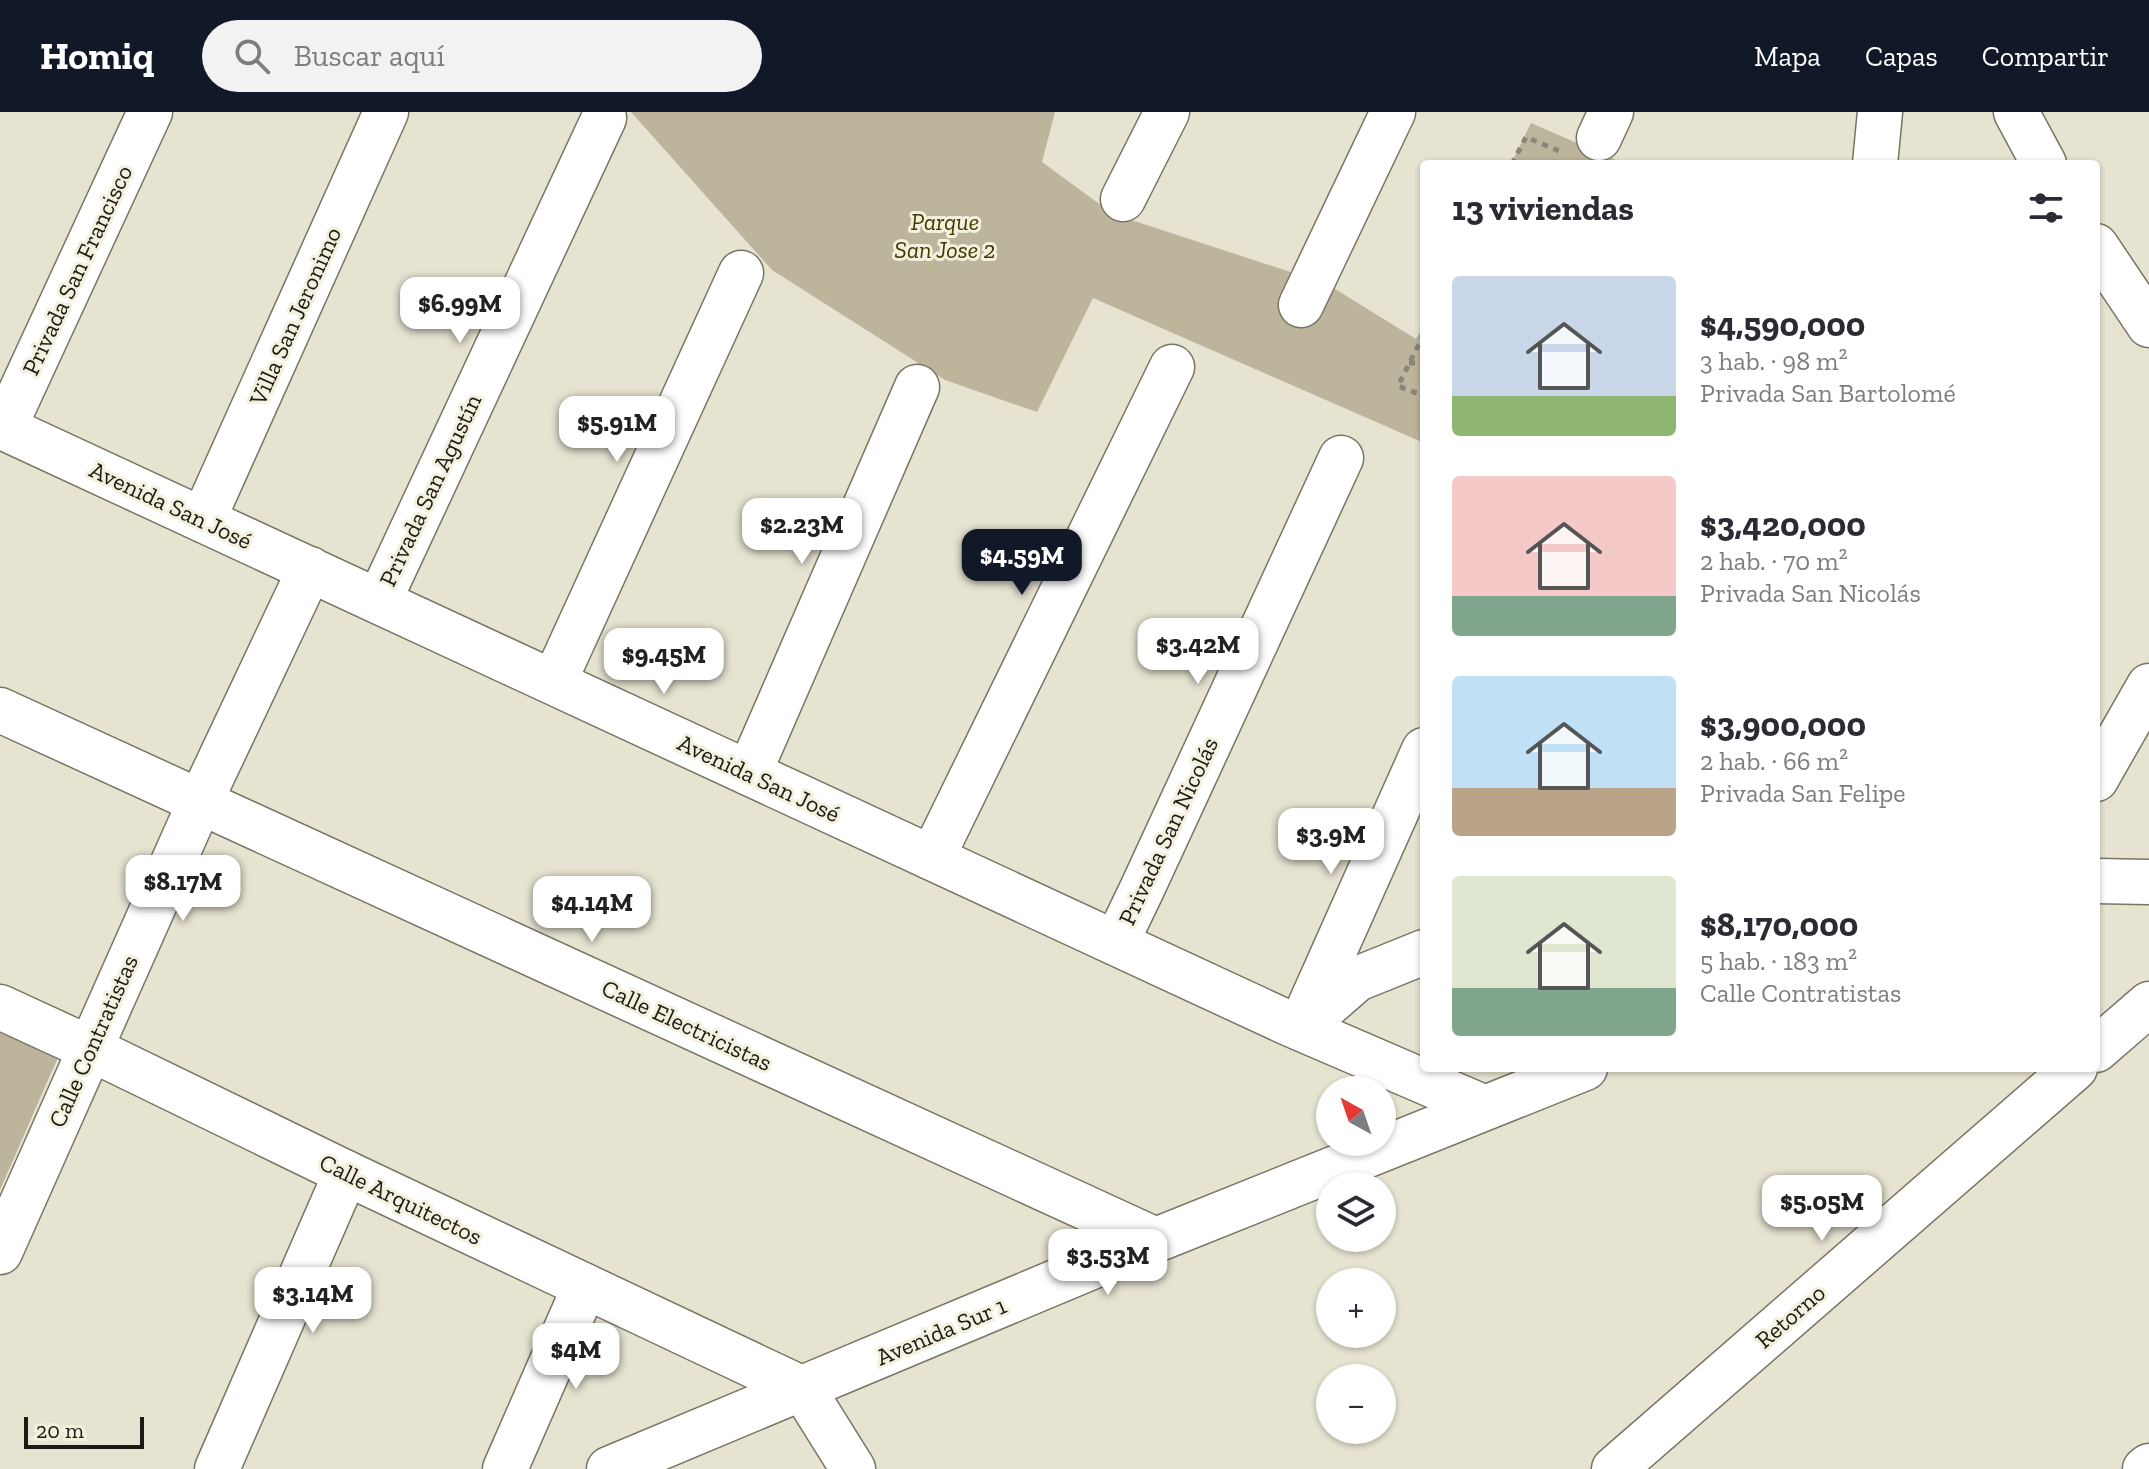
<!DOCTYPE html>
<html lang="es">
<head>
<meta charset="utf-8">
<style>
  body { margin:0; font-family:"Zilla Slab",serif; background:#f2f2f3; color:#2b2b33; height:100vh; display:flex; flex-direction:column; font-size:30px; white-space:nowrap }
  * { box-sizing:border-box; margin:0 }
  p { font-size:26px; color:#7c7c81 }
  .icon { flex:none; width:44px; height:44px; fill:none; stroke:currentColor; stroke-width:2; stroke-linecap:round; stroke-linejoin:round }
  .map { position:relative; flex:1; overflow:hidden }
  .side { position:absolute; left:1420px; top:48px; width:680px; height:912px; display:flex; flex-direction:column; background:#fff; border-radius:8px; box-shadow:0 2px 6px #0004 }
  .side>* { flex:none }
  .needle { width:52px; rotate:320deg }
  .controls { position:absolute; left:1316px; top:964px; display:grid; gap:16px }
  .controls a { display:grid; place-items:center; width:80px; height:80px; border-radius:50%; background:#fff; box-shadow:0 2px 6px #0004; font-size:40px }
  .scale { position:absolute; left:24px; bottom:20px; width:120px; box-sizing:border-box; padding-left:8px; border:4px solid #1b1a14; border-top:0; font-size:22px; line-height:28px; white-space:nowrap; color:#1b1a14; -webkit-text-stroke:6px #f4f0de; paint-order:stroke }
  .price { position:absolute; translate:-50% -68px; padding:0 18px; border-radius:16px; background:#fff; color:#222; font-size:26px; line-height:52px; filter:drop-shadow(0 2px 4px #0008) }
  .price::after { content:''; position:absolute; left:50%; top:48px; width:24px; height:18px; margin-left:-12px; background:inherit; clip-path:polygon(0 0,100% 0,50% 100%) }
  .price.current { background:#111827; color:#fff }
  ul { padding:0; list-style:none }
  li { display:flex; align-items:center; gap:24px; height:200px; padding:0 32px }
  li span { display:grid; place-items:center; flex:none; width:224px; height:160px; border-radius:8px; color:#555 }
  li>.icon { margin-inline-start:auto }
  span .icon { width:96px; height:96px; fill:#fffc; stroke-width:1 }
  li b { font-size:34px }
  h2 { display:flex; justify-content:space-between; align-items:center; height:96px; padding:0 32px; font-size:34px }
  header { display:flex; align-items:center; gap:48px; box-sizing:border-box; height:112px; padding:0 40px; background:#111827; color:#fff }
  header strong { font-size:38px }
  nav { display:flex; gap:44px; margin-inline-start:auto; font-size:28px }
  .search { width:560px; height:72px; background:#f2f2f3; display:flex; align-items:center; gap:20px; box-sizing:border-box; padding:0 28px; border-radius:44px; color:#7c7c81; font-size:30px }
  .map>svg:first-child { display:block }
</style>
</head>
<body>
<header>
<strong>Homiq</strong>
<div class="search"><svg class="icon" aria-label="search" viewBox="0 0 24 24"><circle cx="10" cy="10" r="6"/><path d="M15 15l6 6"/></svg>Buscar aquí</div>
<nav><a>Mapa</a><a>Capas</a><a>Compartir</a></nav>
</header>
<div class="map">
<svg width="2149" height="1357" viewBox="0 0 2149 1357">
  <rect width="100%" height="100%" fill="#e7e3d1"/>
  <g fill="#bcb59c">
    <path d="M631,0H1055L1042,50L1113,102L1327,172L1416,227L1424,213V331L1093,186L1037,300L945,268L772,158Z"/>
    <path d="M1531,11L1625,52H1511Z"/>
    <path d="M0,915L59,943L0,1078Z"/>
  </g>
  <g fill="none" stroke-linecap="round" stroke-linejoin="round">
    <g stroke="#797565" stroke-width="47">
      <g id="street">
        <path d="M2016,0L2044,52"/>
        <path d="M1599,26L1611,0"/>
        <path d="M1875,52L1880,0"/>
        <path d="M1123,87L1167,0"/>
        <path d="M2096,134L2149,213"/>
        <path d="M1301,193L1393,0"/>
        <path d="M0,314L1288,911L1483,995"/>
        <path d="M4,316L150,0"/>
        <path d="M203,408L386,0"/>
        <path d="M379,489L604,6"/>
        <path d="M554,570L741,161"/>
        <path d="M0,598L1156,1128"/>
        <path d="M749,661L917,275"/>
        <path d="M932,746L1172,255"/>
        <path d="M1116,831L1142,777L1341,346"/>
        <path d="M0,895L89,936L346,1061L803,1277L853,1357"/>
        <path d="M1311,907L1357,867L1424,840"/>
        <path d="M1300,916L1424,638"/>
        <path d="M2096,938L2149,892"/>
        <path d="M0,1140L200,690L310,457"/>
        <path d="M217,1357L346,1061"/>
        <path d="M505,1357L585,1174"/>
        <path d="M1614,1357L2075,956"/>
      </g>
    </g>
    <g stroke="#797565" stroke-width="47">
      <g id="secondary">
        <path d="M2096,667L2149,574"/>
        <path d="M2096,769L2149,770"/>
        <path d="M609,1357L1156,1128L1585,956"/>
        <path d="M2145,1357L2149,1354"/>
      </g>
    </g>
    <g stroke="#888679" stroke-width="5" stroke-dasharray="6 6" stroke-linecap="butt">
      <path d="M1512,52L1526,25L1559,39"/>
      <path d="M1424,222L1398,274L1424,284"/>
      <path d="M1409,251H1424"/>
    </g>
    <use href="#street" stroke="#fff" stroke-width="44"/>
    <use href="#secondary" stroke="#fff" stroke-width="44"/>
  </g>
  <g text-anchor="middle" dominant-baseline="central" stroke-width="6" stroke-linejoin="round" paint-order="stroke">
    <g font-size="24" font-style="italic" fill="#443801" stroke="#f4f0de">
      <text x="945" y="109">Parque<tspan x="945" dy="28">San Jose 2</tspan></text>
    </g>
    <g font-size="24" fill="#1b1a14" stroke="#f4f0de">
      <text transform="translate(77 158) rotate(-65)">Privada San Francisco</text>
      <text transform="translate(295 204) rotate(-66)">Villa San Jeronimo</text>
      <text transform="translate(430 378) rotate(-65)">Privada San Agustín</text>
      <text transform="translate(171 393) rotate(25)">Avenida San José</text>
      <text transform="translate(759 666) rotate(25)">Avenida San José</text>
      <text transform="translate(1168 719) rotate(-65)">Privada San Nicolás</text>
      <text transform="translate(687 913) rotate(25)">Calle Electricistas</text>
      <text transform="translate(93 929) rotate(-66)">Calle Contratistas</text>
      <text transform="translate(401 1087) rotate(26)">Calle Arquitectos</text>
      <text transform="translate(1790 1204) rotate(-41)">Retorno</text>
      <text transform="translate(941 1219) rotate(-23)">Avenida Sur 1</text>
    </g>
  </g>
</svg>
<div class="controls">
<a><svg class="needle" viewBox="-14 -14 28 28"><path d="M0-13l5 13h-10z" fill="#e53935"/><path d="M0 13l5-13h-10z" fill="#7c7c81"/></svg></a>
<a><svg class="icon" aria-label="layers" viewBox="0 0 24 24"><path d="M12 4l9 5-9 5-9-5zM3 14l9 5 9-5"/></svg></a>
<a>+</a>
<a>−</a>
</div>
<div class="scale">20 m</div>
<b class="price" style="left:460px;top:233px">$6.99M</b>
<b class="price" style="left:617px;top:352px">$5.91M</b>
<b class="price" style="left:802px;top:454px">$2.23M</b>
<b class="price current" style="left:1022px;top:485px">$4.59M</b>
<b class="price" style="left:1198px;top:574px">$3.42M</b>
<b class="price" style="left:664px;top:584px">$9.45M</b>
<b class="price" style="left:1331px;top:764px">$3.9M</b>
<b class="price" style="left:183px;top:811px">$8.17M</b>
<b class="price" style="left:592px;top:832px">$4.14M</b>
<b class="price" style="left:1822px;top:1131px">$5.05M</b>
<b class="price" style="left:1108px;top:1185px">$3.53M</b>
<b class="price" style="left:313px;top:1223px">$3.14M</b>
<b class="price" style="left:576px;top:1279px">$4M</b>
<section class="side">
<h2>13 viviendas<svg class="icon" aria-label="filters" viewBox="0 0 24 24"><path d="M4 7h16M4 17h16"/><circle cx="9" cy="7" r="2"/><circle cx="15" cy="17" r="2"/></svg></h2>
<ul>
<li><span style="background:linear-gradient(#c9d6e8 75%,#8fb573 0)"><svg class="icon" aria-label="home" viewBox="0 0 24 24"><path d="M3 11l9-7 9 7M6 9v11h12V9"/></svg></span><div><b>$4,590,000</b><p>3 hab. · 98 m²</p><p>Privada San Bartolomé</p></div></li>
<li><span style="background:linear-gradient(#f6c9c9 75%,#7fa58c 0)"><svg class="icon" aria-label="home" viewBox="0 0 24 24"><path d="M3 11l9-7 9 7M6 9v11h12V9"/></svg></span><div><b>$3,420,000</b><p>2 hab. · 70 m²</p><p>Privada San Nicolás</p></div></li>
<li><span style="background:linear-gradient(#bfe0f5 70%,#b9a48a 0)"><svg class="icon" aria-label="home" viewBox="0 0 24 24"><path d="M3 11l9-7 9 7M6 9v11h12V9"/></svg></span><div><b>$3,900,000</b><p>2 hab. · 66 m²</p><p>Privada San Felipe</p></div></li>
<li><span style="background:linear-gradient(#dfe7d0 70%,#7fa58c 0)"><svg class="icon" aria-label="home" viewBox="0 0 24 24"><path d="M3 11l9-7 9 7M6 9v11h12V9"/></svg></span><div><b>$8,170,000</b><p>5 hab. · 183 m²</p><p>Calle Contratistas</p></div></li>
</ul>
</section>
</div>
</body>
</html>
